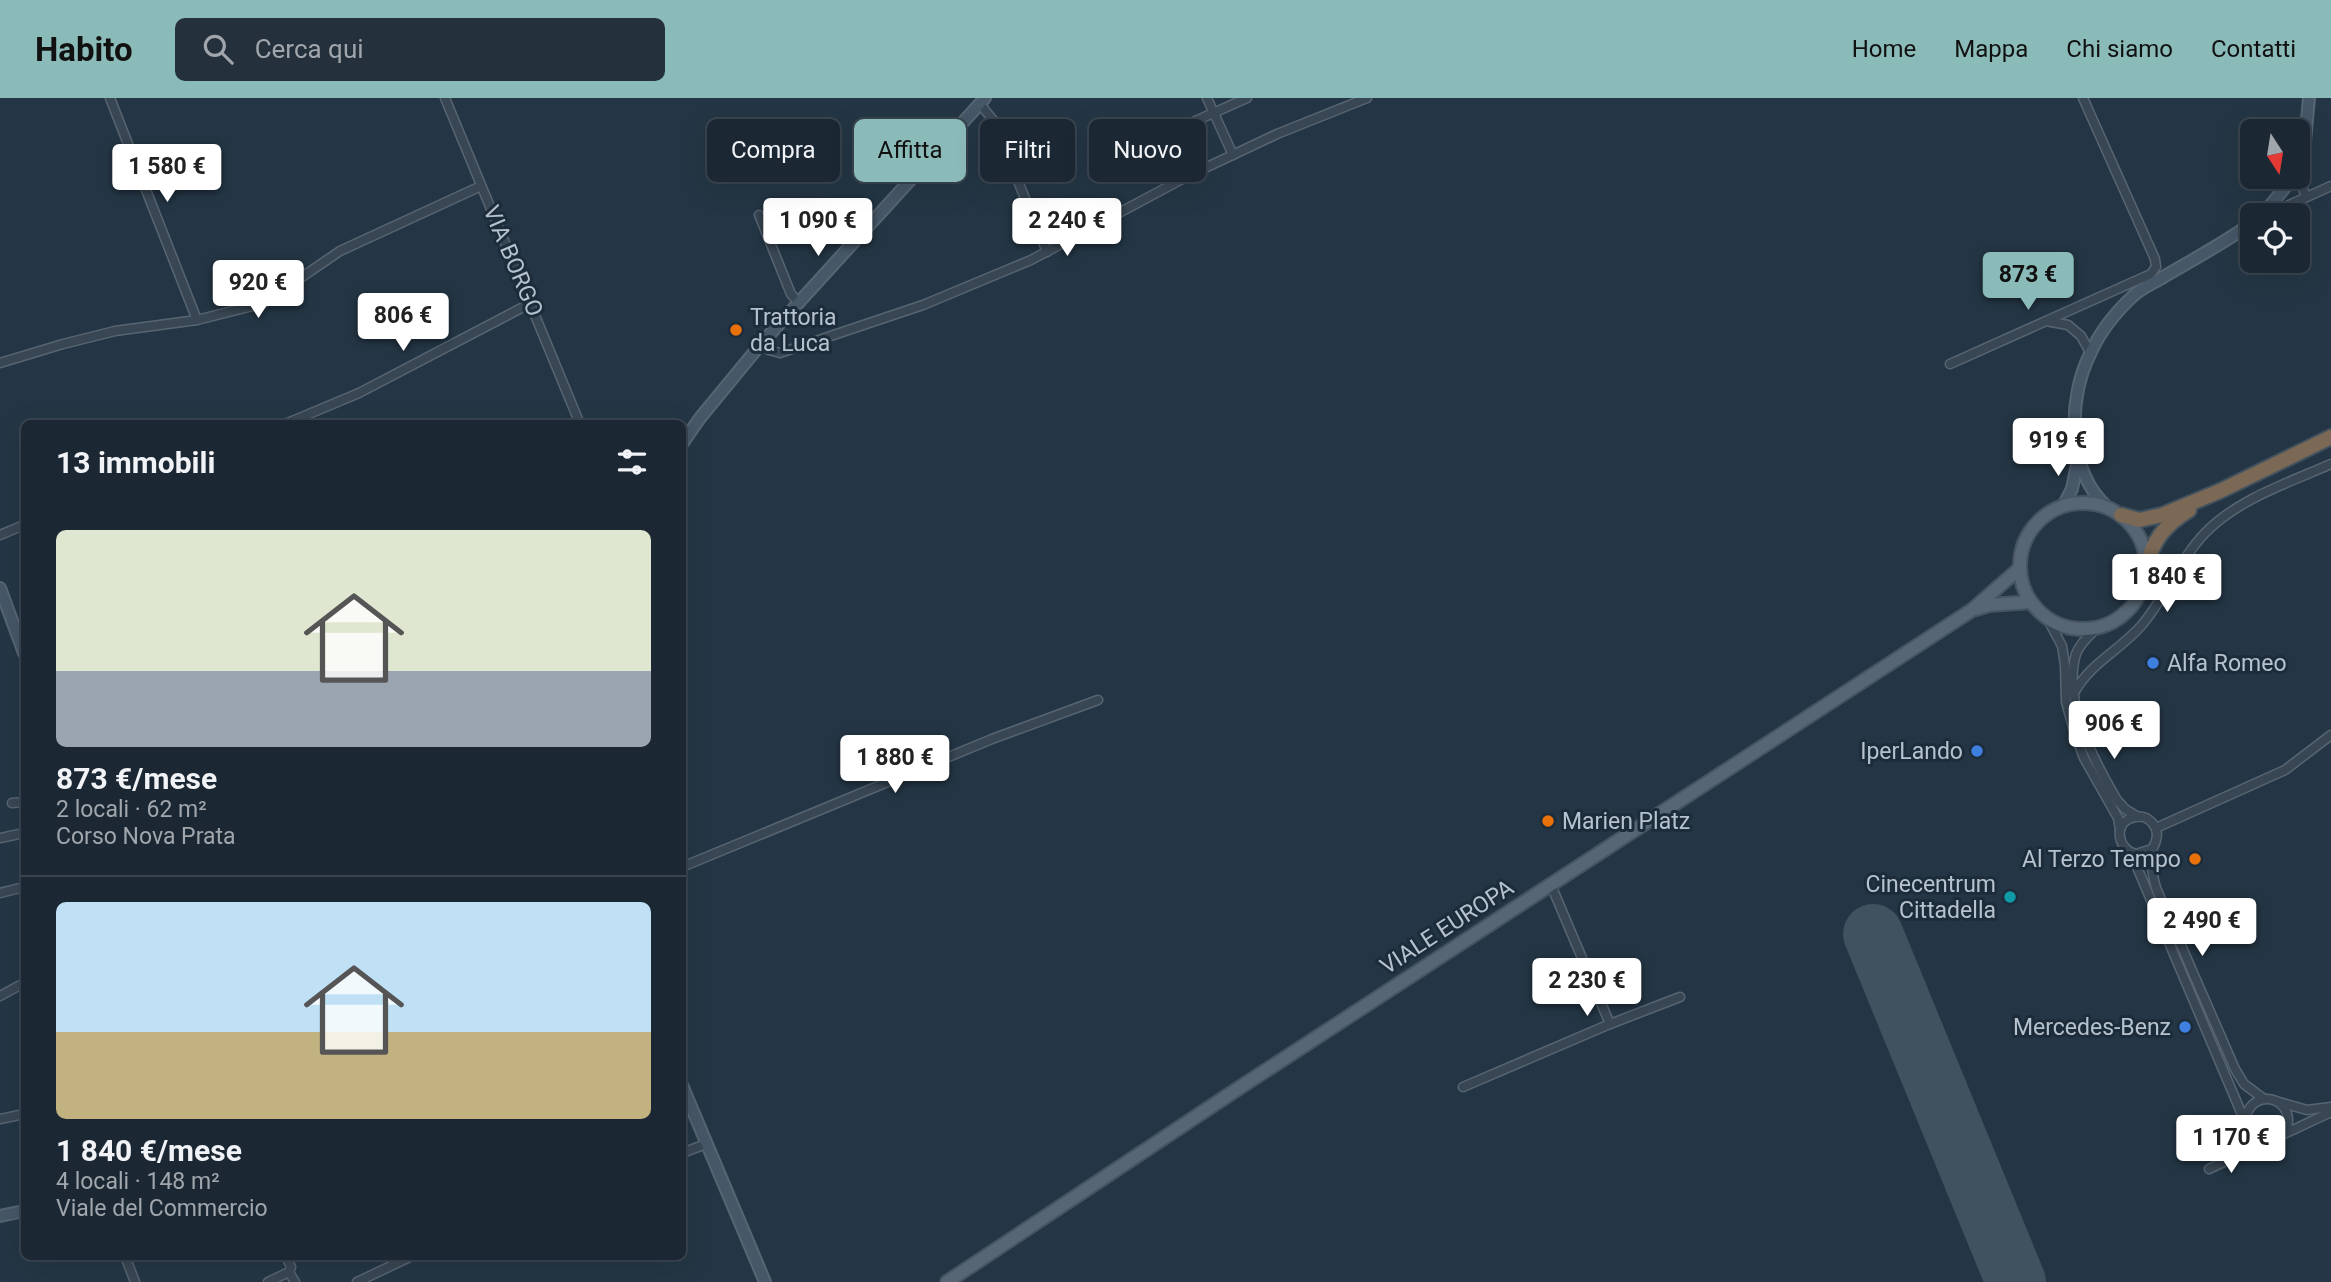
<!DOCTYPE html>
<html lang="it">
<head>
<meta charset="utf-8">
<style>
  body { margin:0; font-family:Roboto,sans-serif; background:#24303c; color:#f1f3f6; height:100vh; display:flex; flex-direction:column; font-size:26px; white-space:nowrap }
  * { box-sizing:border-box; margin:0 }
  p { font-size:23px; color:#a0a6ac }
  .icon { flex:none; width:38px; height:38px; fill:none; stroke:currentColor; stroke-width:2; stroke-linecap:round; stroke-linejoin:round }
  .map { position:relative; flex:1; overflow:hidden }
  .panel { position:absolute; left:21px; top:322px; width:665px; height:840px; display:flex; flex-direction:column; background:#1b2834; border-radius:10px; box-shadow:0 7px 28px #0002,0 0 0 2px #39444f }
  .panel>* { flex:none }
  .hud { position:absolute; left:707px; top:21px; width:665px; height:63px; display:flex; gap:14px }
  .needle { width:46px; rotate:168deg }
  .tools { position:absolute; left:2240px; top:21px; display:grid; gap:14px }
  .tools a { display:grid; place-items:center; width:70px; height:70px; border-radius:10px; background:#1b2834; box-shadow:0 7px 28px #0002,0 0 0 2px #39444f; font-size:35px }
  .price { position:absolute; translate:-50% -60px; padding:0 16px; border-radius:7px; background:#fff; color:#222; font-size:23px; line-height:46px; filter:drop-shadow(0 2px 4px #0008) }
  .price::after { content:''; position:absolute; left:50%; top:42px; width:21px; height:16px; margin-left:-10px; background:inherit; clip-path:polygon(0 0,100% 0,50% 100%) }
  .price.current { background:#8bbbb9; color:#111 }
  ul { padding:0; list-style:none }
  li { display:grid; align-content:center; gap:14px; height:371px; padding:0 35px }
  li+li { border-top:2px solid #39444f }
  li span { display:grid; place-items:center; height:217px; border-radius:10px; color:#555 }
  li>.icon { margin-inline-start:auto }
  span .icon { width:126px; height:126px; fill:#fffc; stroke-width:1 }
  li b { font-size:30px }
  h2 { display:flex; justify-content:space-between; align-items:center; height:84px; padding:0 35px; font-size:30px }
  .pill { padding:0 24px; border-radius:10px; background:#1b2834; box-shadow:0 7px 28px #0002,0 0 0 2px #39444f; font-size:24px; line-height:63px }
  .pill.current { background:#8bbbb9; color:#111 }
  header { display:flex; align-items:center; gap:42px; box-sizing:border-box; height:98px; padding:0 35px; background:#8bbbb9; color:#111 }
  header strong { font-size:33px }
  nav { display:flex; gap:38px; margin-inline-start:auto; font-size:24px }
  .search { width:490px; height:63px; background:#24303c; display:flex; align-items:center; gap:18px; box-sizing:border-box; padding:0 24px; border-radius:10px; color:#a0a6ac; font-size:26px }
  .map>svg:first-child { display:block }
</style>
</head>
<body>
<header>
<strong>Habito</strong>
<div class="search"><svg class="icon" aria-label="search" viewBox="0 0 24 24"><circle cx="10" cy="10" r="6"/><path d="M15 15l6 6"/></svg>Cerca qui</div>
<nav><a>Home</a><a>Mappa</a><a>Chi siamo</a><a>Contatti</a></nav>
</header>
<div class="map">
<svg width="2331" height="1184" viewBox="0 0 2331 1184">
  <rect width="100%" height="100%" fill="#243645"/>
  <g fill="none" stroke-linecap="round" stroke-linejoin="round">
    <path stroke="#405160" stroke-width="60" d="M1873,836L2016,1184"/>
    <g stroke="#576572" stroke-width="11">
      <g id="street">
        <path d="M110,0L197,222"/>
        <path d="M445,0L580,326"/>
        <path d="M1207,0L1233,57"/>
        <path d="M980,6L993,22L1047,154"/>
        <path d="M1175,32L1247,0"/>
        <path d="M2303,68L2301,85L2306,99"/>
        <path d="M759,117L791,196L799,205"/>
        <path d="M2267,117L2331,88"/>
        <path d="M2046,223L2151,176L2156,169L2155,161L2083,0"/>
        <path d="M761,246L769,252L780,255L923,207L1031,162L1186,79L1277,36L1367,0"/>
        <path d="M0,265L63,246L115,233L197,222L264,205L340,153L481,88"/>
        <path d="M1950,266L2046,223L2068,227L2081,238L2090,254"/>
        <path d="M285,326L359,295L531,205"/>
        <path d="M0,437L24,427"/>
        <path d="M2047,520L2062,548L2065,567L2066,604L2075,636L2084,660L2118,720L2120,732"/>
        <path d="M2097,530C2089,538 2080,545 2076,556C2062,603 2094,663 2117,702L2125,711L2138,719"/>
        <path d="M2074,595C2089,566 2120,552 2141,528C2166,499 2179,462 2205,435C2238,401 2288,385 2331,366"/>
        <path d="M12,705L24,704"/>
        <path d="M2156,730L2285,672L2331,637"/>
        <path d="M0,740L24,735"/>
        <path d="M2152,751L2136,756C2117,752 2112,723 2135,719C2148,716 2160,729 2156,742C2155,748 2151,751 2151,757C2151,769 2153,779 2156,790L2235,971L2244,986L2264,1001"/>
        <path d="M2131,755L2246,1026"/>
        <path d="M682,769L992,641L1098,602"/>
        <path d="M0,795L24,789"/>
        <path d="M0,898L24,885"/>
        <path d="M1610,926L1680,899"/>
        <path d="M1463,989L1610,926L1551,787"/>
        <circle cx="2267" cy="1022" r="21"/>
        <path d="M2279,1004L2307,1012L2331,1009"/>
        <path d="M0,1021L24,1016"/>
        <path d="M2249,1034L2247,1046L2241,1056L2267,1044"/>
        <path d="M2284,1036L2331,1014"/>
        <path d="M682,1055L706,1046"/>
        <path d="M2209,1071L2241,1056"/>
        <path d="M125,1158L135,1184"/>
        <path d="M286,1158L291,1169L289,1174"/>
        <path d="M268,1184L289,1174L295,1184"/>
        <path d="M357,1184L412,1158"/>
      </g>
    </g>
    <g stroke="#576572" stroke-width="14">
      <g id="secondary">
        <path d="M2298,73L2303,65L2309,0"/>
        <path d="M2262,117L2294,79"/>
        <path d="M682,346L700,320L761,246L985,0"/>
        <path d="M2063,408L2072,391L2078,361"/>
        <path d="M2107,409C2067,372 2067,301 2091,254C2100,234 2117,213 2133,198C2141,190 2154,185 2165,178C2194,161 2224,145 2252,125"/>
        <path d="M0,490L24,555"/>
        <path d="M682,987L765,1184"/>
        <path d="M0,1118L24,1113"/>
      </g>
    </g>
    <g stroke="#465361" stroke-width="16">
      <g id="primary">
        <circle cx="2083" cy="468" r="63"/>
        <path d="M1976,511L1989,507L2031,504"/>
        <path d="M947,1184L1236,992L1972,512L2020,470"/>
      </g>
    </g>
    <g stroke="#43525f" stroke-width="18">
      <g id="highway">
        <path d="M2121,417L2139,422L2162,417L2220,393L2331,339"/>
        <path d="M2147,470C2151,443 2166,426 2189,412"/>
      </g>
    </g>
    <use href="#street" stroke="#394754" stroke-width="8"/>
    <use href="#secondary" stroke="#465768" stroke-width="10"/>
    <use href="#primary" stroke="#576674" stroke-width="12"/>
    <use href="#highway" stroke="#7b6855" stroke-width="14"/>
  </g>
  <g fill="#e8710a" stroke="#1d2c3a" stroke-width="2.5">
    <circle cx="736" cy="232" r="7"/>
    <circle cx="1548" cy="723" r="7"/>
    <circle cx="2195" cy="761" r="7"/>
  </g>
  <g fill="#3f7fe0" stroke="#1d2c3a" stroke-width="2.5">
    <circle cx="2153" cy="565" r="7"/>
    <circle cx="1977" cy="653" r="7"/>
    <circle cx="2185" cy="929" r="7"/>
  </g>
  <circle fill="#0f9aa8" stroke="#1d2c3a" stroke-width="2.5" cx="2010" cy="799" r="7"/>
  <g text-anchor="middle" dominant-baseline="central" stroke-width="6" stroke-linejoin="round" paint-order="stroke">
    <g font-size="23" fill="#b6c2ce" stroke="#1d2c3a">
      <text transform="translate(513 163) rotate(67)">VIA BORGO</text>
      <text transform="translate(1447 829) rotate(-33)">VIALE EUROPA</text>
    </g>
    <g font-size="23" fill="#b6c2ce" stroke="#1d2c3a" text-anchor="end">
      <text x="750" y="219" text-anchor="start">Trattoria<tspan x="750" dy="26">da Luca</tspan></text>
      <text x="2167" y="565" text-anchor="start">Alfa Romeo</text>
      <text x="1963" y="653">IperLando</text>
      <text x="1562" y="723" text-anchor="start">Marien Platz</text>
      <text x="2181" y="761">Al Terzo Tempo</text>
      <text x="1996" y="786">Cinecentrum<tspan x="1996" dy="26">Cittadella</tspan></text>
      <text x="2171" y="929">Mercedes-Benz</text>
    </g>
  </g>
</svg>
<div class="tools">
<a><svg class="needle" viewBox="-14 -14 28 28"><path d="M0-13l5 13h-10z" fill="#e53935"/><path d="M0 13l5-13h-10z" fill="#a0a6ac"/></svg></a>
<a><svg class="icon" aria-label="locate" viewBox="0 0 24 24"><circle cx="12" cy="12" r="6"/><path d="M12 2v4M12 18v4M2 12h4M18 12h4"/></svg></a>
</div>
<b class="price" style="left:167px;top:106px">1 580 €</b>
<b class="price" style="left:818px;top:160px">1 090 €</b>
<b class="price" style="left:1067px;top:160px">2 240 €</b>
<b class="price current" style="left:2028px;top:214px">873 €</b>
<b class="price" style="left:258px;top:222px">920 €</b>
<b class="price" style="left:403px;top:255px">806 €</b>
<b class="price" style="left:2058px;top:380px">919 €</b>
<b class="price" style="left:2167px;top:516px">1 840 €</b>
<b class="price" style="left:2114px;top:663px">906 €</b>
<b class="price" style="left:895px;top:697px">1 880 €</b>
<b class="price" style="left:2202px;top:860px">2 490 €</b>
<b class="price" style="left:1587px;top:920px">2 230 €</b>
<b class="price" style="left:2231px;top:1077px">1 170 €</b>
<div class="hud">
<a class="pill">Compra</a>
<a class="pill current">Affitta</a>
<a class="pill">Filtri</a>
<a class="pill">Nuovo</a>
</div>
<section class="panel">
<h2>13 immobili<svg class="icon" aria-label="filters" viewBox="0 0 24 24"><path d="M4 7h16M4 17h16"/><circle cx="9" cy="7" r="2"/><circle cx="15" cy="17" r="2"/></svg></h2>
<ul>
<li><span style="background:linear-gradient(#dfe7d0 65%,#9aa5b1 0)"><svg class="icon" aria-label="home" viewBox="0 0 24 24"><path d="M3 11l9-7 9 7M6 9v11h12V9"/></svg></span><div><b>873 €/mese</b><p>2 locali · 62 m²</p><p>Corso Nova Prata</p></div></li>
<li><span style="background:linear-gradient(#bfe0f5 60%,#c2b280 0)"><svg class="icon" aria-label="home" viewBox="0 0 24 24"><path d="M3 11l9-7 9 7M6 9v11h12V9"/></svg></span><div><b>1 840 €/mese</b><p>4 locali · 148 m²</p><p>Viale del Commercio</p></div></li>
</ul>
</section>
</div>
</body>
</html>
